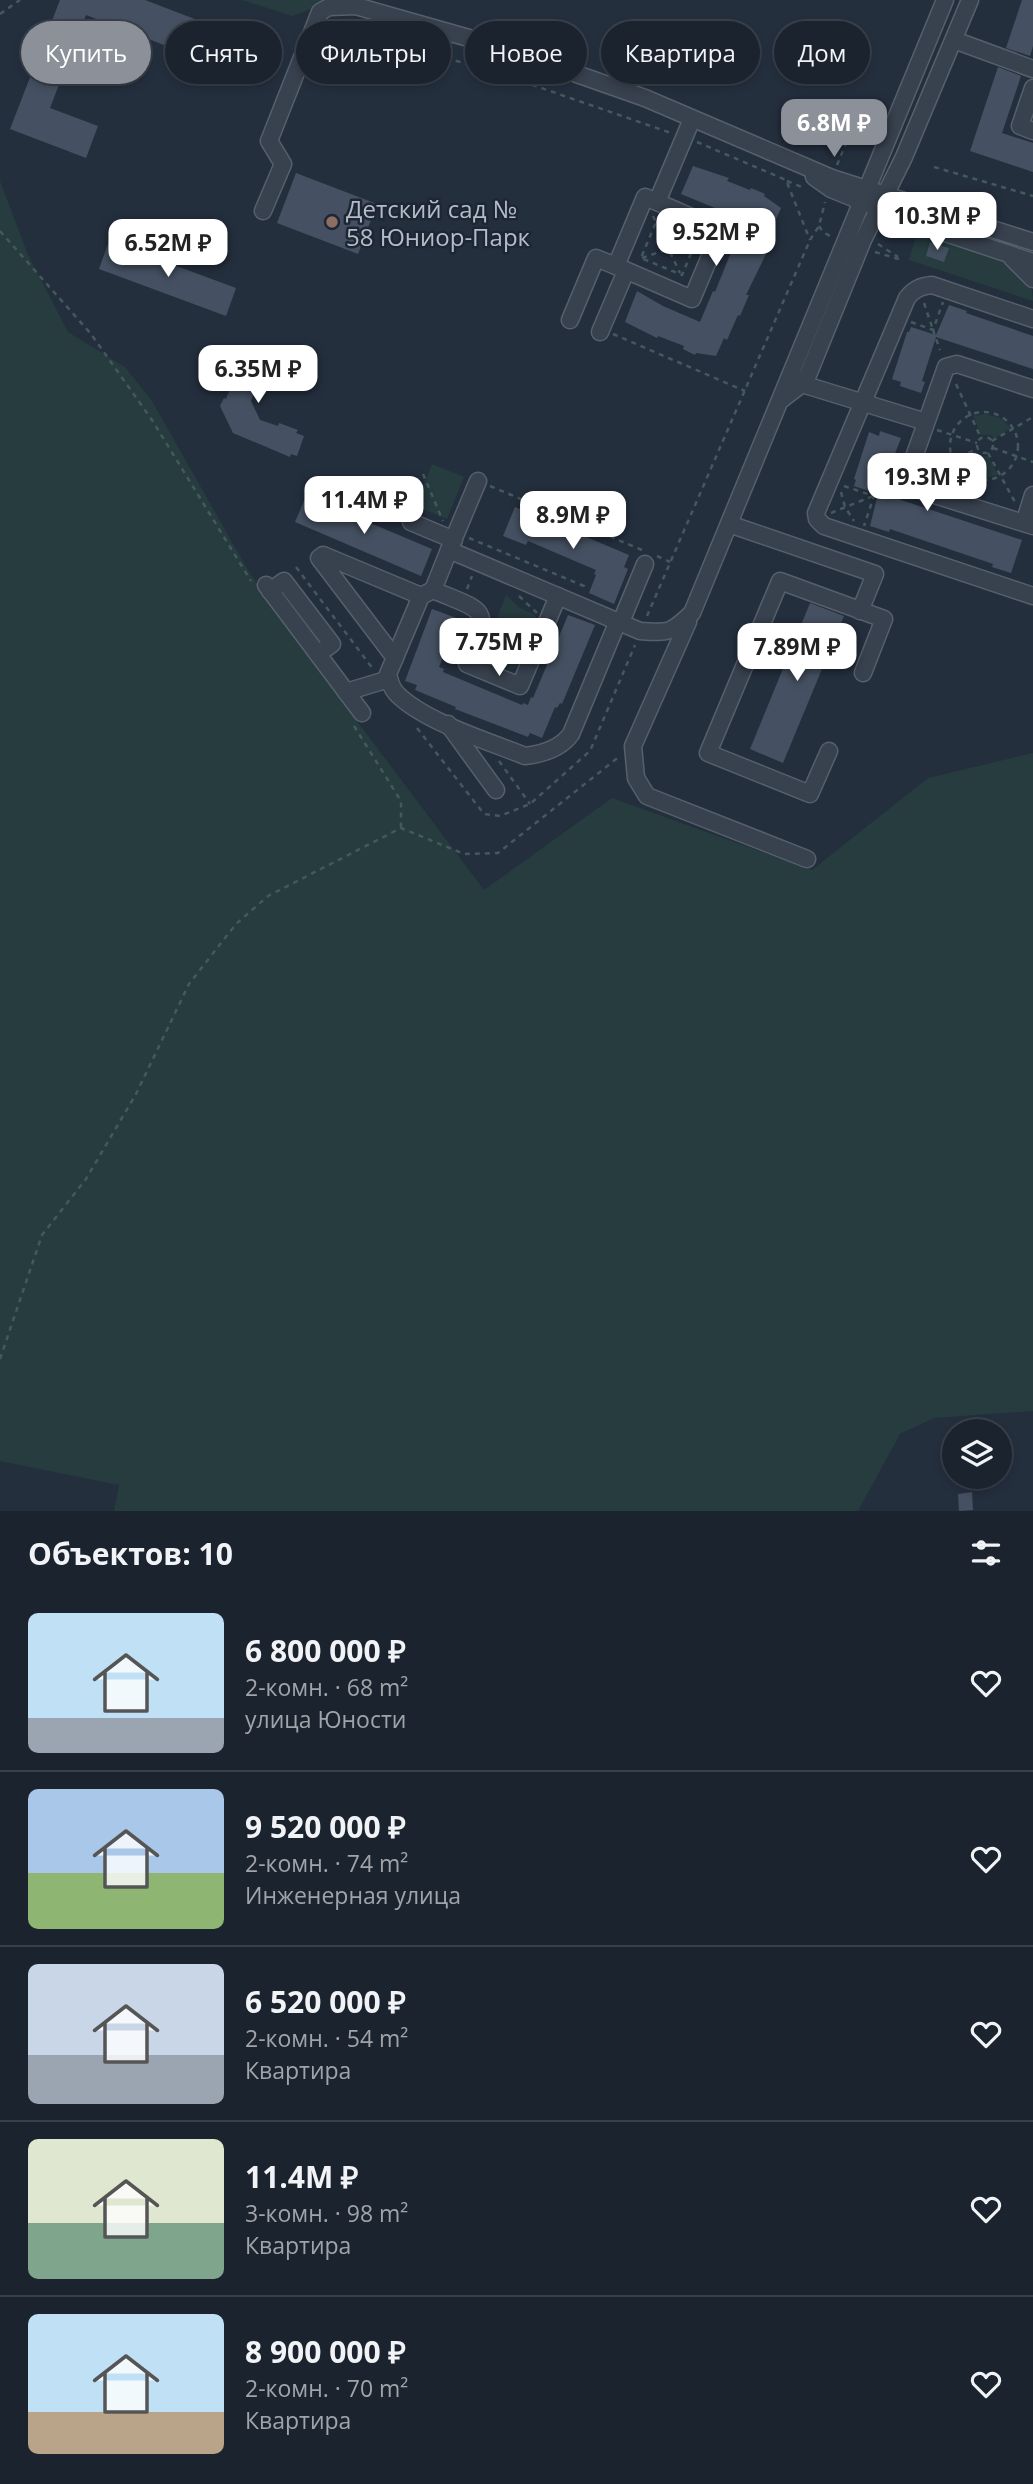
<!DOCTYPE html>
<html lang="ru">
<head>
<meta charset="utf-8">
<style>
  body { margin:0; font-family:"Open Sans",sans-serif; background:#282f3a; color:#f1f3f6; height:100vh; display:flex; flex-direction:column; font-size:26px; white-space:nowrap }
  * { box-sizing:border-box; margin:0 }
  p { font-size:23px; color:#a0a4aa }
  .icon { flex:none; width:38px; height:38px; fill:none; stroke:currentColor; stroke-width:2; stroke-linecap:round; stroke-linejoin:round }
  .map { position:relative; height:1511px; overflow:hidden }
  .sheet { display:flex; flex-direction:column; background:#1b232e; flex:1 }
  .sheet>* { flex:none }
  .banner { position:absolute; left:21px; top:21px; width:992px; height:63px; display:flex; gap:14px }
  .buttons { position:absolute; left:942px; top:1419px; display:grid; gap:14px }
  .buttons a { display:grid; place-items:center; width:70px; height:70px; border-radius:50%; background:#1b232e; box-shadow:0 4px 10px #0003,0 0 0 2px #39404a; font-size:35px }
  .price { position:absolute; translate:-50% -60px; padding:0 16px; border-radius:14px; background:#fff; color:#222; font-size:23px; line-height:46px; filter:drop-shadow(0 2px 4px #0008) }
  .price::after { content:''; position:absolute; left:50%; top:42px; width:21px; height:16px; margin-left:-10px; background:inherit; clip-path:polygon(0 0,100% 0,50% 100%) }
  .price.current { background:#8c9099; color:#fff }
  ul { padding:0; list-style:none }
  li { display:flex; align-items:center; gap:21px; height:175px; padding:0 28px }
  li+li { border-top:2px solid #39404a }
  li span { display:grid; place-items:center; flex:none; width:196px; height:140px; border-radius:10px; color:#555 }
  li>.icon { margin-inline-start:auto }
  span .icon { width:84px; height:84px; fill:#fffc; stroke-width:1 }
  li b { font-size:30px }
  h2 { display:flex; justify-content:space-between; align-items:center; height:84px; padding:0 28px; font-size:30px }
  .chip { padding:0 24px; border-radius:32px; background:#1b232e; box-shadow:0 4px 10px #0003,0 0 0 2px #39404a; font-size:24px; line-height:63px }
  .chip.current { background:#8c9099; color:#fff }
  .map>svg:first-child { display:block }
</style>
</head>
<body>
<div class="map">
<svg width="1033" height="1511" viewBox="0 0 1033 1511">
  <rect width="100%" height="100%" fill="#242f3e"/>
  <g fill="#263c3f">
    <path d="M242,0H336L292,16Z"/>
    <path d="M0,181L28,255L68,332L125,367L152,401L249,572L302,648L484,890L612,798L812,870L928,778L1033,753V1411L934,1418L900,1434L858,1511H114L119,1485L0,1461Z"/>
    <path d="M917,233C941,241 1006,256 1021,272C1029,280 1033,290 1033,301L909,260Z"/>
    <path d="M985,414L1000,418L1011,428L994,439L990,435H981L973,416Z"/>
    <path d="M975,452L979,456H988L998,475C981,481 966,476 956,461Z"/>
    <path d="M432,464L464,477L447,519L415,506Z"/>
    <path d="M506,595L520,608L534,614L537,620L535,627L516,621L495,623Z"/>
    <path d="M489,637L515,642L530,639L518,667L510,670L497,665L487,656Z"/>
  </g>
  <g fill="#455162">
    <path d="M60,0H145L268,47L255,80L86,15L50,108L98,126L86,158L10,129Z"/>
    <path d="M1022,0H1033V46L1030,56L1006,48Z"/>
    <path d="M998,67L1021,76L1002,133L1033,143V172L970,151Z"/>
    <path d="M693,166L729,178L727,181L750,190L751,188L765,194L764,196L781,208L773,226L775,227L765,251L767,252L746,295H749L740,316L738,315L727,340L724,338L716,356L696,353L695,355L683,349L684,346L658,336L657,338L625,322L637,291L663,306L700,322L713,291L715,292L744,220L681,194Z"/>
    <path d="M296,173L377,204L358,254L277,223Z"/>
    <path d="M109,241L236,288L226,316L99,269Z"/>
    <path d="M930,242L949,248L944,262L926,256Z"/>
    <path d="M949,305L967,311L966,313L1033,336V369L936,337L922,381L925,382L921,393L900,386L901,382L892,379L907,332H909L911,327L936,335Z"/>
    <path d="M262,352L287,360L279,383L273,381L255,389L251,401L260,420L278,426L279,423L298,430L296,433L304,436L297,456L291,454L290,457L233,433L220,406L224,398L226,399L235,375L232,373L236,365Z"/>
    <path d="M880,431L901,438L880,493L1022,540L1011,573L992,567L993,564L890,529L889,532L870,526L878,494L854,486L856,480L854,479L869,432L879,436Z"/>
    <path d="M306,496L432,549L421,576L295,522Z"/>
    <path d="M515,507L629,555L624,567L628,569L614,604L589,593L596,575L594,574L596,570L528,541L526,545L503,536Z"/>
    <path d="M810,603L844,616L783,763L750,749Z"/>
    <path d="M432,609L459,619L439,667L444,669L443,672L522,705L523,703L528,705L531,697L533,698L568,615L595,625L562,704L560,703L557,708L555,707L542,738L530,733L528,737L455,709L456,707L415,690L417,685L405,681Z"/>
    <path d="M972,1492L973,1510L959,1511L958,1494Z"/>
  </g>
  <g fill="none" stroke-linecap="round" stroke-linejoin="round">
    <g stroke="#565f6c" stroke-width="19">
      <g id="minor">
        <path d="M954,40L1033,69"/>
        <path d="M1033,88L1020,126L1033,131"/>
        <path d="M814,177L831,189L915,223L1033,262"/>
        <path d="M657,202L645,197L616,266L692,299L721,230L657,202L692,119"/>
        <path d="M263,211L283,164L269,141L320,12L329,7L356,6L497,46L645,98L832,178L1033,242"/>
        <path d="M1012,258L1033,279"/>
        <path d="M1033,319L932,285C921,286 914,289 907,298L816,513L817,519L824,526L1033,596"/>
        <path d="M570,320L596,258L616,266"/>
        <path d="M600,332L626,271"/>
        <path d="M802,384L926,422"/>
        <path d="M1033,389L957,364L946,367L909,471L911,482L919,490L1033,526"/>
        <path d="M781,400L802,384L808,375L863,240L904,157L970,0"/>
        <path d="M478,481L449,550L640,631C670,633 671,633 692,613L945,0"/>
        <path d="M411,522L454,540"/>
        <path d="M1024,523L1033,495"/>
        <path d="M729,524L875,574L860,611"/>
        <path d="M449,550L433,590C487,613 491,606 467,664L520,686L558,596"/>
        <path d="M266,585L362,713"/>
        <path d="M433,590L421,596L388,674C390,682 391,688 397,694C425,722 488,741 525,756C542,754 561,748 571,734L618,621"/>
        <path d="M270,591L284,581L332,644L318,654"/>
        <path d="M621,622L645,564"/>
        <path d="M688,622L633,746L636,778L647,796L807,859"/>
        <path d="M395,658L319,558L323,555L421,596"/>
        <path d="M346,692L389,679"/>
        <path d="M448,724L496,790"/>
        <path d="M829,751L810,794L708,753L780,581L884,619L863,673"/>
      </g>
    </g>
    <g stroke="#44595c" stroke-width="2.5" stroke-dasharray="5 5" stroke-linecap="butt">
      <path d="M0,14L20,0"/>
      <path d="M331,24L504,75L671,133"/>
      <path d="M697,142L786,180L810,240"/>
      <path d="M837,165L849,136"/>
      <path d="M934,167L1033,196"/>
      <path d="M787,181L804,188"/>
      <path d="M653,216L680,273"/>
      <path d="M656,222L697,239L682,275L641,258Z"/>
      <path d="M819,226L823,232L832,237"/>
      <path d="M0,231L91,334L152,420L251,581"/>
      <path d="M878,244L898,257"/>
      <path d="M875,252L902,260"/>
      <path d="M642,258L695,240"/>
      <path d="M924,303L933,330"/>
      <path d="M911,322L933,330L943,302"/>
      <path d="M933,330L940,350"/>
      <path d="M613,334L745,391"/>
      <path d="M956,384L981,438"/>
      <circle cx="984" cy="446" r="34"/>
      <path d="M937,430L977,443"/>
      <circle cx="985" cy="445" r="8"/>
      <path d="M992,441L1033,417"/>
      <path d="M993,448L1033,462"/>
      <path d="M988,453L1015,502"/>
      <path d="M423,474L443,521"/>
      <path d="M923,474L977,449"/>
      <path d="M490,486L642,550"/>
      <path d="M844,486L874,496L864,526"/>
      <path d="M841,492L845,507L854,521"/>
      <path d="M875,496L894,488"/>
      <path d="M831,513L873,496"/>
      <path d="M469,538L584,586L583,591"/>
      <path d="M657,556L670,562"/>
      <path d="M296,567L373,669"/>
      <path d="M467,589L472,576"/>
      <path d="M519,596L537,613"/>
      <path d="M647,616L810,240L819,226L825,202"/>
      <path d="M495,628L516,626L530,629"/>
      <path d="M354,726L401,801V828"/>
      <path d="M417,728L484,814L500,816L530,804L590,751L635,645"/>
      <path d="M499,761L530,804"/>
      <path d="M0,1359L42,1235L86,1179L136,1094L189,984L236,924L268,896L401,828L464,854L498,853L620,756"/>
    </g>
    <use href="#minor" stroke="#38414e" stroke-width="16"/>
  </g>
  <circle fill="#8d6e63" stroke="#1d2633" stroke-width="2.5" cx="332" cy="222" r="7"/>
  <g text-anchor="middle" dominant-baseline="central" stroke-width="5" stroke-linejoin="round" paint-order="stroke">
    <g font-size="24" fill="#b4bcc9" stroke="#1d2633" text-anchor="start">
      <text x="346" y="208">Детский сад №<tspan x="346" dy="28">58 Юниор-Парк</tspan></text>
    </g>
  </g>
</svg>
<div class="buttons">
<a><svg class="icon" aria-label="layers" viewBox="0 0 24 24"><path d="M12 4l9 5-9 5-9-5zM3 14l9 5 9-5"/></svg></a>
</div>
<b class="price current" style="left:834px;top:159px">6.8M ₽</b>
<b class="price" style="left:937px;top:252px">10.3M ₽</b>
<b class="price" style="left:716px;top:268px">9.52M ₽</b>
<b class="price" style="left:168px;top:279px">6.52M ₽</b>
<b class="price" style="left:258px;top:405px">6.35M ₽</b>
<b class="price" style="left:927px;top:513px">19.3M ₽</b>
<b class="price" style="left:364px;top:536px">11.4M ₽</b>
<b class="price" style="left:573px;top:551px">8.9M ₽</b>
<b class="price" style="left:499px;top:678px">7.75M ₽</b>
<b class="price" style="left:797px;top:683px">7.89M ₽</b>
<div class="banner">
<a class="chip current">Купить</a>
<a class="chip">Снять</a>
<a class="chip">Фильтры</a>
<a class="chip">Новое</a>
<a class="chip">Квартира</a>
<a class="chip">Дом</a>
</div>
</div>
<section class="sheet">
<h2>Объектов: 10<svg class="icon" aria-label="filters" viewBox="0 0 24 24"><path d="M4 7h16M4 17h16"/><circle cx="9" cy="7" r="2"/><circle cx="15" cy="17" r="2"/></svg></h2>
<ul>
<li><span style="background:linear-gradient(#bfe0f5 75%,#9aa5b1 0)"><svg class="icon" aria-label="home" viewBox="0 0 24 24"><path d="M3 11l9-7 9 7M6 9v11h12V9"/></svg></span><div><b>6 800 000 ₽</b><p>2-комн. · 68 m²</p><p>улица Юности</p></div><svg class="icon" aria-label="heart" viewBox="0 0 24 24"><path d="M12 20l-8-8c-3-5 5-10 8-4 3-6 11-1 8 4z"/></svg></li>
<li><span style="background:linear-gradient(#a9c7e8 60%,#8fb573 0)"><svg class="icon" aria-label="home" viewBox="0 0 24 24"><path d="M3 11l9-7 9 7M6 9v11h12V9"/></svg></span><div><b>9 520 000 ₽</b><p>2-комн. · 74 m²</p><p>Инженерная улица</p></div><svg class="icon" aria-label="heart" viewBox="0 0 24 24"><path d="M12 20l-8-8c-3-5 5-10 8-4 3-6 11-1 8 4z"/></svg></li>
<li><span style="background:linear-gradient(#c9d6e8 65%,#9aa5b1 0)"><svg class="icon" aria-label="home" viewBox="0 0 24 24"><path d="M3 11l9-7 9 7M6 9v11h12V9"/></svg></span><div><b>6 520 000 ₽</b><p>2-комн. · 54 m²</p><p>Квартира</p></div><svg class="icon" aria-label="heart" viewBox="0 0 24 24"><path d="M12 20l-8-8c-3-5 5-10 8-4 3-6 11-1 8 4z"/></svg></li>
<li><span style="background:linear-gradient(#dfe7d0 60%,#7fa58c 0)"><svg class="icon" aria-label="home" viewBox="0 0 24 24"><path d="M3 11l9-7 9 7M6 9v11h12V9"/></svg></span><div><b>11.4M ₽</b><p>3-комн. · 98 m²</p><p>Квартира</p></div><svg class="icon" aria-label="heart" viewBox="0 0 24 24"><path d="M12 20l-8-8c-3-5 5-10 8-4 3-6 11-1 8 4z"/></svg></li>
<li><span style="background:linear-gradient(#bfe0f5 70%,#b9a48a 0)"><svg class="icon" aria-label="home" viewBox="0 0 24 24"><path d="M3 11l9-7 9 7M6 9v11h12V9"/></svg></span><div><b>8 900 000 ₽</b><p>2-комн. · 70 m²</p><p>Квартира</p></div><svg class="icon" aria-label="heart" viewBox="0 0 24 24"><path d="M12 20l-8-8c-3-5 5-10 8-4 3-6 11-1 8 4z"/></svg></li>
</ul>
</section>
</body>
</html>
